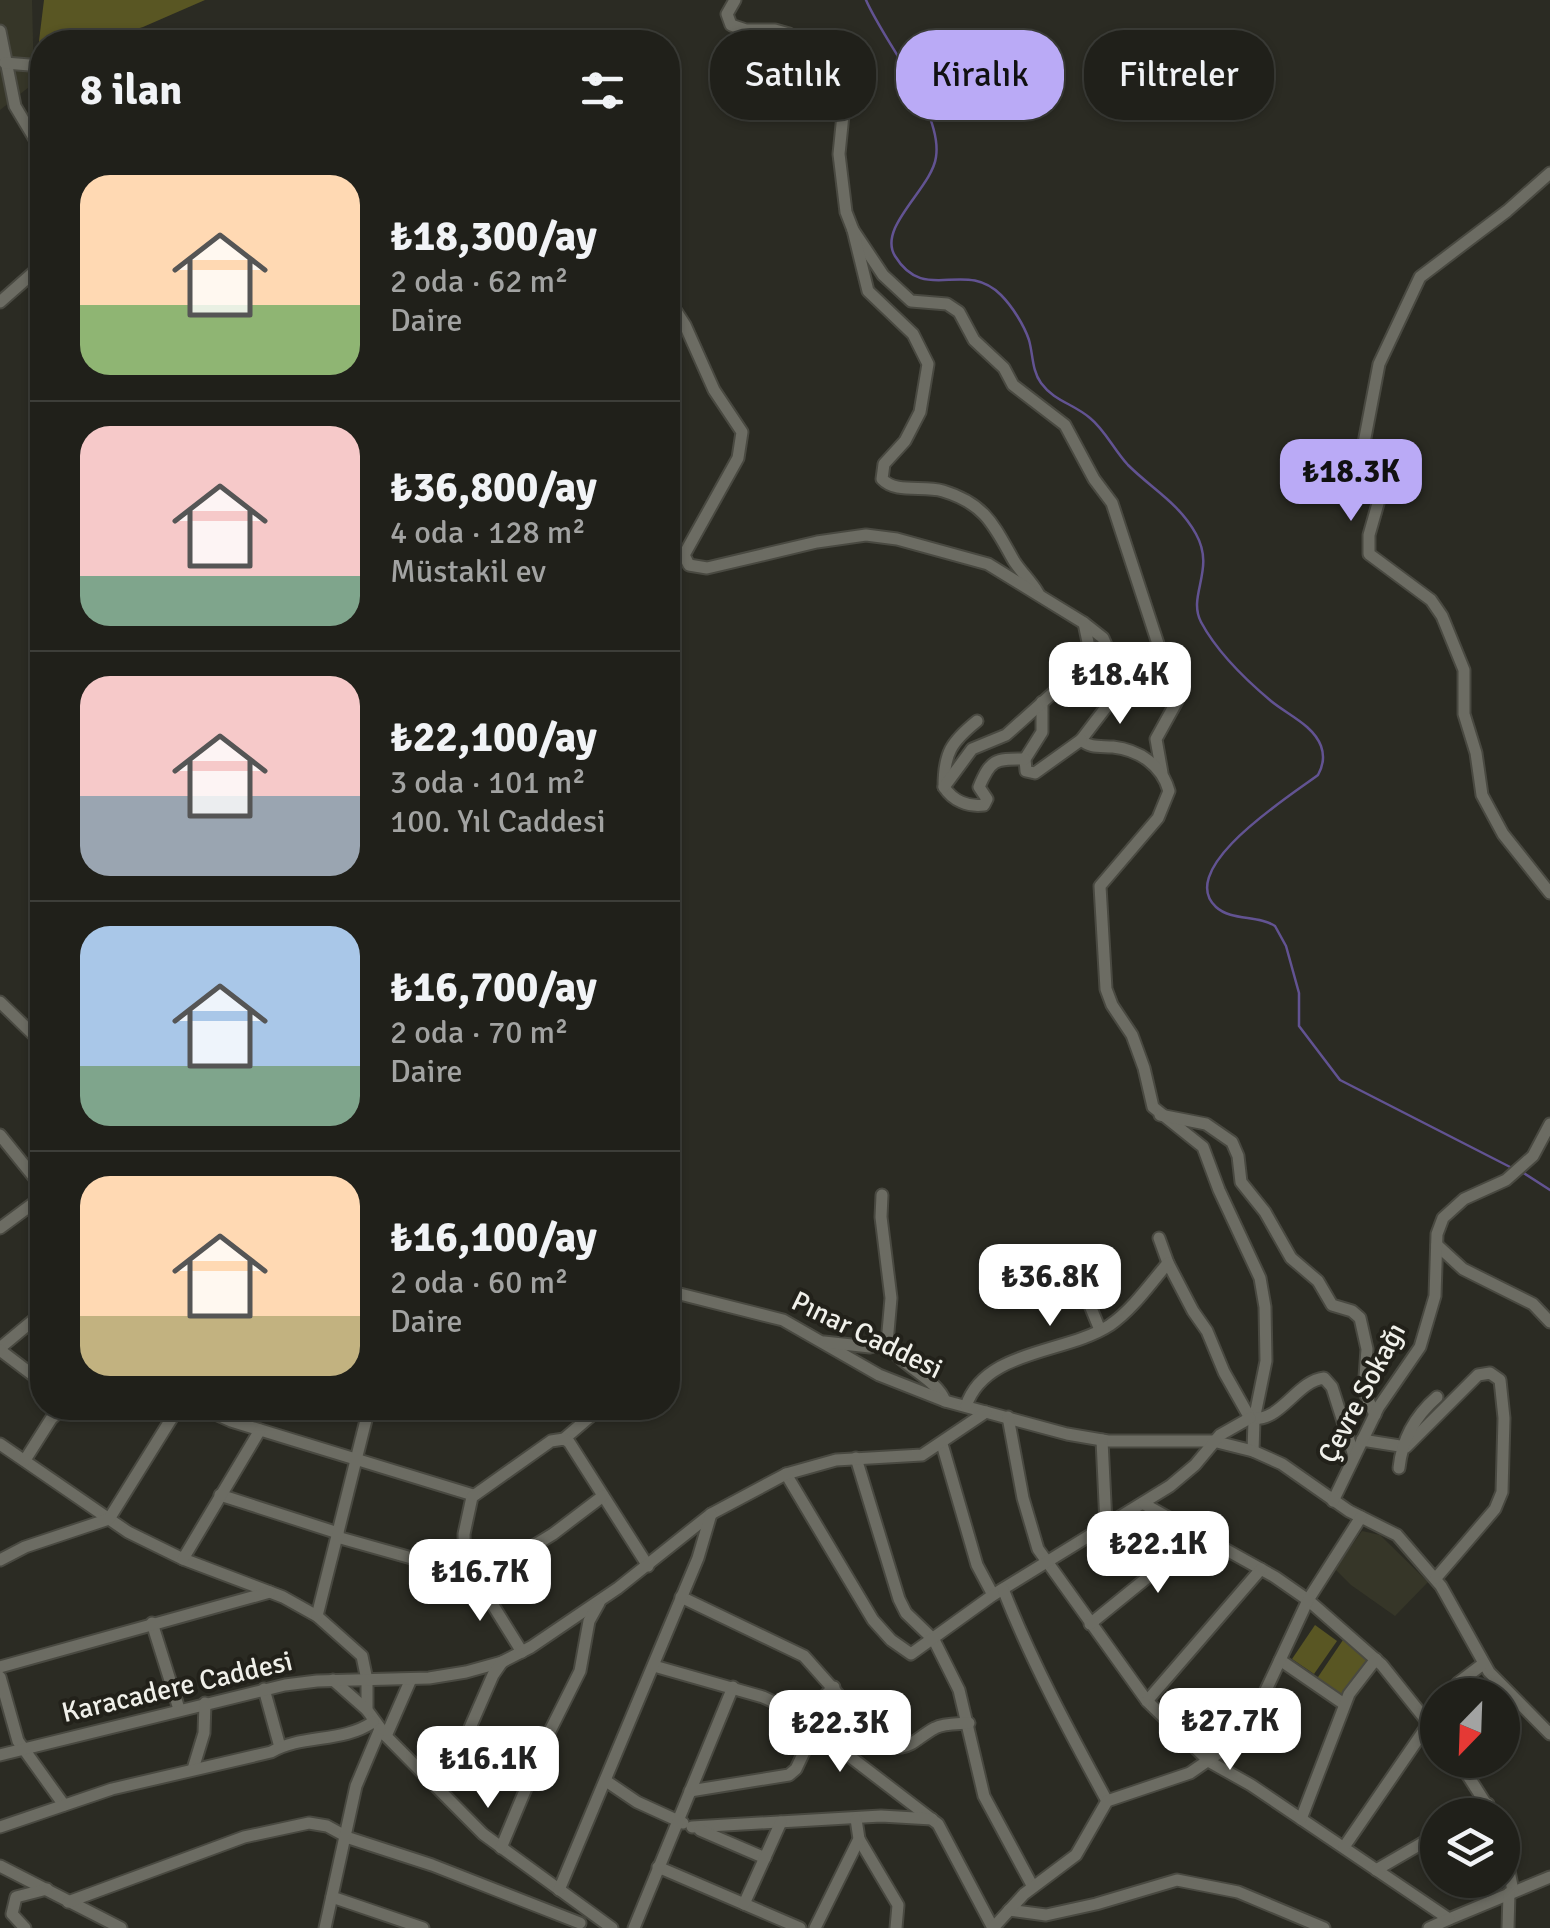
<!DOCTYPE html>
<html lang="tr">
<head>
<meta charset="utf-8">
<style>
  body { margin:0; font-family:Signika,sans-serif; background:#2d2d27; color:#f1f3f6; height:100vh; display:flex; flex-direction:column; font-size:38px; white-space:nowrap }
  * { box-sizing:border-box; margin:0 }
  p { font-size:32px; color:#a2a3a2 }
  .icon { flex:none; width:55px; height:55px; fill:none; stroke:currentColor; stroke-width:2; stroke-linecap:round; stroke-linejoin:round }
  .map { position:relative; flex:1; overflow:hidden }
  .drawer { position:absolute; left:30px; top:30px; width:650px; height:1390px; display:flex; flex-direction:column; background:#20201a; border-radius:40px; box-shadow:0 2px 8px #0004,0 0 0 2px #3d3e39 }
  .drawer>* { flex:none }
  .hud { position:absolute; left:710px; top:30px; width:690px; height:90px; display:flex; gap:20px }
  .needle { width:65px; rotate:203deg }
  .buttons { position:absolute; left:1420px; top:1678px; display:grid; gap:20px }
  .buttons a { display:grid; place-items:center; width:100px; height:100px; border-radius:50%; background:#20201a; box-shadow:0 2px 8px #0004,0 0 0 2px #3d3e39; font-size:50px }
  .price { position:absolute; translate:-50% -85px; padding:0 22px; border-radius:20px; background:#fff; color:#222; font-size:32px; line-height:65px; filter:drop-shadow(0 2px 5px #0008) }
  .price::after { content:''; position:absolute; left:50%; top:60px; width:30px; height:22px; margin-left:-15px; background:inherit; clip-path:polygon(0 0,100% 0,50% 100%) }
  .price.on { background:#baaaf6; color:#111 }
  ul { padding:0; list-style:none }
  li { display:flex; align-items:center; gap:30px; height:250px; padding:0 50px }
  li+li { border-top:2px solid #3d3e39 }
  li span { display:grid; place-items:center; flex:none; width:280px; height:200px; border-radius:30px; color:#555 }
  li>.icon { margin-inline-start:auto }
  span .icon { width:120px; height:120px; fill:#fffc; stroke-width:1 }
  li b { font-size:42px }
  h2 { display:flex; justify-content:space-between; align-items:center; height:120px; padding:0 50px; font-size:42px }
  .tag { padding:0 35px; border-radius:40px; background:#20201a; box-shadow:0 2px 8px #0004,0 0 0 2px #3d3e39; font-size:35px; line-height:90px }
  .tag.on { background:#baaaf6; color:#111 }
  .map>svg:first-child { display:block }
</style>
</head>
<body>
<div class="map">
<svg width="1550" height="1928" viewBox="0 0 1550 1928">
  <rect width="100%" height="100%" fill="#2b2b23"/>
  <g fill="#363628">
    <path d="M0,0H32L34,83L0,110Z"/>
    <path d="M1362,1531L1380,1535L1428,1582L1395,1616L1351,1585L1335,1569Z"/>
  </g>
  <g fill="#595623">
    <path d="M44,0H205L143,27L95,42H42V53L39,41Z"/>
    <path d="M1315,1625L1337,1641L1314,1674L1292,1659Z"/>
    <path d="M1343,1640L1368,1660L1340,1696L1316,1680Z"/>
  </g>
  <g fill="none" stroke-linecap="round" stroke-linejoin="round">
    <g stroke="#625392" stroke-width="2.5">
      <path d="M866,0C884,42 943,112 936,157C932,188 877,227 895,256C925,305 964,258 1001,295C1012,306 1024,325 1029,340C1033,354 1032,371 1041,383C1054,401 1074,404 1090,418C1105,430 1114,450 1128,465C1152,489 1179,503 1196,534C1216,570 1187,595 1201,622C1217,652 1246,680 1271,701C1288,715 1313,725 1321,746C1325,757 1323,766 1318,775C1293,794 1174,868 1216,907C1231,921 1259,915 1275,926L1286,946L1299,993V1026L1340,1080L1514,1169"/>
      <path d="M1522,1172L1550,1190"/>
    </g>
    <g stroke="#494941" stroke-width="15">
      <g id="minor">
        <path d="M735,0L727,14L731,25L746,30H775L789,34L810,46L835,70L845,95L839,154L846,212L853,230L883,275L911,301L947,304L959,312L974,340L1004,368L1013,385L1065,425L1094,479L1112,503L1162,656L1178,692L1177,701L1156,739L1162,773"/>
        <path d="M0,31L15,106L42,151"/>
        <path d="M5,63L42,66"/>
        <path d="M1550,173L1507,211L1420,277L1379,364L1364,443L1361,463L1379,500L1369,535V554L1431,600L1442,616L1464,670V714L1476,753L1482,795L1503,834L1550,893"/>
        <path d="M853,230L868,291L913,334L928,364L920,412L905,441L884,464L882,479C896,494 923,485 943,491C986,504 994,526 1014,561C1021,572 1031,581 1038,593"/>
        <path d="M668,299L685,325L714,390L742,432L738,458L684,555L689,565L707,568L817,542L866,535L897,539L988,564L1084,623L1103,638L1115,666L1117,693L1081,740C1090,748 1100,746 1113,747C1139,750 1162,765 1169,791L1158,818L1100,886L1106,989L1112,1005L1132,1035L1144,1068L1153,1107L1203,1147L1219,1190L1260,1278L1265,1307L1266,1361L1254,1420L1253,1451"/>
        <path d="M0,302L42,265"/>
        <path d="M1042,702V732L1025,759L1026,771L1035,773L1081,740"/>
        <path d="M977,721C951,742 944,753 944,787C953,801 968,807 984,805L987,799L979,787C991,758 996,759 1025,759"/>
        <path d="M944,787L972,749L1006,735L1083,666L1089,647L1084,623"/>
        <path d="M0,1002L42,1043"/>
        <path d="M1160,1115L1206,1124L1232,1142L1238,1156L1241,1182L1265,1212L1291,1258L1318,1281L1332,1305L1352,1311L1360,1318L1367,1349L1364,1391L1375,1415"/>
        <path d="M0,1135L42,1187"/>
        <path d="M882,1195L881,1217L891,1298L887,1343C902,1367 936,1378 945,1401"/>
        <path d="M668,1214L673,1223L668,1234"/>
        <path d="M0,1228L42,1197"/>
        <path d="M1159,1238L1168,1263L1193,1311L1207,1331L1224,1372L1250,1418C1280,1424 1296,1381 1324,1378L1332,1387L1354,1456"/>
        <path d="M1437,1245L1463,1269L1533,1304L1550,1322"/>
        <path d="M1019,1267L1041,1280L1080,1294L1089,1303L1100,1330"/>
        <path d="M668,1291L783,1320L879,1375L945,1401L1067,1434L1108,1441H1213L1253,1451L1282,1464L1349,1511L1397,1535L1441,1586L1489,1672L1550,1734"/>
        <path d="M824,1342L870,1347L887,1343"/>
        <path d="M0,1348L42,1313"/>
        <path d="M0,1350L42,1382"/>
        <path d="M966,1406C985,1349 1066,1354 1110,1325C1133,1309 1150,1284 1168,1263"/>
        <path d="M202,1408L231,1421L473,1495"/>
        <path d="M478,1408H479"/>
        <path d="M1008,1417L1023,1498L1038,1549L1147,1701L1210,1762L1251,1785L1449,1919L1550,1877"/>
        <path d="M564,1439L600,1408"/>
        <path d="M1102,1440L1106,1524"/>
        <path d="M1362,1440L1406,1447L1478,1375L1490,1373L1500,1380L1504,1418L1502,1492L1495,1509L1436,1578"/>
        <path d="M0,1444L128,1532L183,1559L283,1597L317,1616L362,1656L367,1680V1710L386,1736L483,1834L612,1928"/>
        <path d="M942,1444L977,1565L993,1595"/>
        <path d="M856,1458L899,1599L906,1613L934,1640L959,1690L984,1796L1033,1887"/>
        <path d="M25,1460L51,1419L63,1408"/>
        <path d="M1399,1468C1402,1439 1415,1416 1437,1397"/>
        <path d="M786,1474L873,1620L891,1640L911,1654L993,1595L1170,1486L1195,1465L1220,1435L1250,1418"/>
        <path d="M220,1495L338,1533"/>
        <path d="M1333,1501L1378,1408L1420,1347L1435,1296L1437,1234L1443,1218L1464,1199L1506,1180L1533,1156L1550,1124"/>
        <path d="M1144,1504L1275,1577L1308,1600L1382,1665L1438,1735"/>
        <path d="M337,1537L465,1573L491,1602L522,1652"/>
        <path d="M183,1559L260,1430"/>
        <path d="M0,1560L25,1547L109,1519L178,1408"/>
        <path d="M465,1573L464,1534L472,1497L551,1441L564,1439L569,1442L648,1566"/>
        <path d="M476,1581L553,1534L603,1496"/>
        <path d="M1003,1589C1032,1663 1069,1731 1107,1801"/>
        <path d="M681,1597L804,1656L876,1737C906,1759 912,1740 935,1728C944,1723 959,1724 969,1723"/>
        <path d="M317,1616L369,1408"/>
        <path d="M152,1623L179,1709"/>
        <path d="M1090,1624L1148,1577L1194,1533"/>
        <path d="M1280,1660L1344,1704"/>
        <path d="M654,1666L763,1697L812,1720L840,1749L938,1824L993,1928"/>
        <path d="M0,1667L270,1592"/>
        <path d="M0,1677L18,1741L64,1805"/>
        <path d="M333,1680L367,1710"/>
        <path d="M264,1689L280,1747"/>
        <path d="M1449,1695L1458,1683L1483,1664"/>
        <path d="M1147,1701L1261,1569"/>
        <path d="M805,1715L834,1687"/>
        <path d="M386,1736L411,1679"/>
        <path d="M0,1755L285,1685L317,1681L429,1678L466,1672L502,1662L531,1647L618,1588L711,1514L786,1474L836,1460L922,1455L986,1412"/>
        <path d="M1458,1760L1493,1815"/>
        <path d="M193,1769L204,1733L205,1703"/>
        <path d="M606,1781L637,1802L683,1823"/>
        <path d="M690,1791L789,1775L796,1769L817,1724"/>
        <path d="M442,1792L493,1675L502,1662"/>
        <path d="M1469,1815L1488,1804"/>
        <path d="M1301,1819L1349,1694L1376,1659"/>
        <path d="M0,1827L112,1789L271,1752C302,1734 343,1743 373,1722"/>
        <path d="M692,1827L881,1816L932,1819"/>
        <path d="M700,1830L765,1858"/>
        <path d="M1502,1836L1513,1891"/>
        <path d="M859,1839L898,1905L896,1928"/>
        <path d="M1344,1847L1438,1710"/>
        <path d="M501,1848L550,1731L580,1671L589,1621L599,1603"/>
        <path d="M0,1866L121,1928"/>
        <path d="M658,1867L800,1928"/>
        <path d="M1376,1870L1438,1834"/>
        <path d="M559,1890L698,1558L711,1514"/>
        <path d="M332,1897L423,1928"/>
        <path d="M68,1902L244,1837L309,1823L327,1826L349,1838L432,1865L580,1923"/>
        <path d="M744,1904L781,1822"/>
        <path d="M1009,1910L1046,1915L1096,1904L1177,1880L1238,1892L1324,1928"/>
        <path d="M25,1928L12,1914L16,1897L47,1889"/>
        <path d="M325,1928L356,1786L380,1729"/>
        <path d="M634,1928L733,1687"/>
        <path d="M815,1928L859,1839L856,1819"/>
        <path d="M993,1928L1024,1894L1076,1855L1107,1801L1190,1773L1233,1743L1259,1705L1308,1600L1361,1517"/>
        <path d="M1429,1928L1449,1919"/>
        <path d="M1508,1928L1509,1893"/>
      </g>
    </g>
    <use href="#minor" stroke="#6c6c63" stroke-width="11"/>
  </g>
  <g text-anchor="middle" dominant-baseline="central" stroke-width="8" stroke-linejoin="round" paint-order="stroke">
    <g font-size="28" fill="#f0f0ea" stroke="#22211a">
      <text transform="translate(867 1335) rotate(26)">Pınar Caddesi</text>
      <text transform="translate(1362 1393) rotate(-62)">Çevre Sokağı</text>
      <text transform="translate(177 1687) rotate(-13)">Karacadere Caddesi</text>
    </g>
  </g>
</svg>
<div class="buttons">
<a><svg class="needle" viewBox="-14 -14 28 28"><path d="M0-13l5 13h-10z" fill="#e53935"/><path d="M0 13l5-13h-10z" fill="#a2a3a2"/></svg></a>
<a><svg class="icon" aria-label="layers" viewBox="0 0 24 24"><path d="M12 4l9 5-9 5-9-5zM3 14l9 5 9-5"/></svg></a>
</div>
<b class="price on" style="left:1351px;top:524px">₺18.3K</b>
<b class="price" style="left:1120px;top:727px">₺18.4K</b>
<b class="price" style="left:1050px;top:1329px">₺36.8K</b>
<b class="price" style="left:1158px;top:1596px">₺22.1K</b>
<b class="price" style="left:480px;top:1624px">₺16.7K</b>
<b class="price" style="left:1230px;top:1773px">₺27.7K</b>
<b class="price" style="left:840px;top:1775px">₺22.3K</b>
<b class="price" style="left:488px;top:1811px">₺16.1K</b>
<div class="hud">
<a class="tag">Satılık</a>
<a class="tag on">Kiralık</a>
<a class="tag">Filtreler</a>
</div>
<section class="drawer">
<h2>8 ilan<svg class="icon" aria-label="filters" viewBox="0 0 24 24"><path d="M4 7h16M4 17h16"/><circle cx="9" cy="7" r="2"/><circle cx="15" cy="17" r="2"/></svg></h2>
<ul>
<li><span style="background:linear-gradient(#ffd9b3 65%,#8fb573 0)"><svg class="icon" aria-label="home" viewBox="0 0 24 24"><path d="M3 11l9-7 9 7M6 9v11h12V9"/></svg></span><div><b>₺18,300/ay</b><p>2 oda · 62 m²</p><p>Daire</p></div></li>
<li><span style="background:linear-gradient(#f6c9c9 75%,#7fa58c 0)"><svg class="icon" aria-label="home" viewBox="0 0 24 24"><path d="M3 11l9-7 9 7M6 9v11h12V9"/></svg></span><div><b>₺36,800/ay</b><p>4 oda · 128 m²</p><p>Müstakil ev</p></div></li>
<li><span style="background:linear-gradient(#f6c9c9 60%,#9aa5b1 0)"><svg class="icon" aria-label="home" viewBox="0 0 24 24"><path d="M3 11l9-7 9 7M6 9v11h12V9"/></svg></span><div><b>₺22,100/ay</b><p>3 oda · 101 m²</p><p>100. Yıl Caddesi</p></div></li>
<li><span style="background:linear-gradient(#a9c7e8 70%,#7fa58c 0)"><svg class="icon" aria-label="home" viewBox="0 0 24 24"><path d="M3 11l9-7 9 7M6 9v11h12V9"/></svg></span><div><b>₺16,700/ay</b><p>2 oda · 70 m²</p><p>Daire</p></div></li>
<li><span style="background:linear-gradient(#ffd9b3 70%,#c2b280 0)"><svg class="icon" aria-label="home" viewBox="0 0 24 24"><path d="M3 11l9-7 9 7M6 9v11h12V9"/></svg></span><div><b>₺16,100/ay</b><p>2 oda · 60 m²</p><p>Daire</p></div></li>
</ul>
</section>
</div>
</body>
</html>
